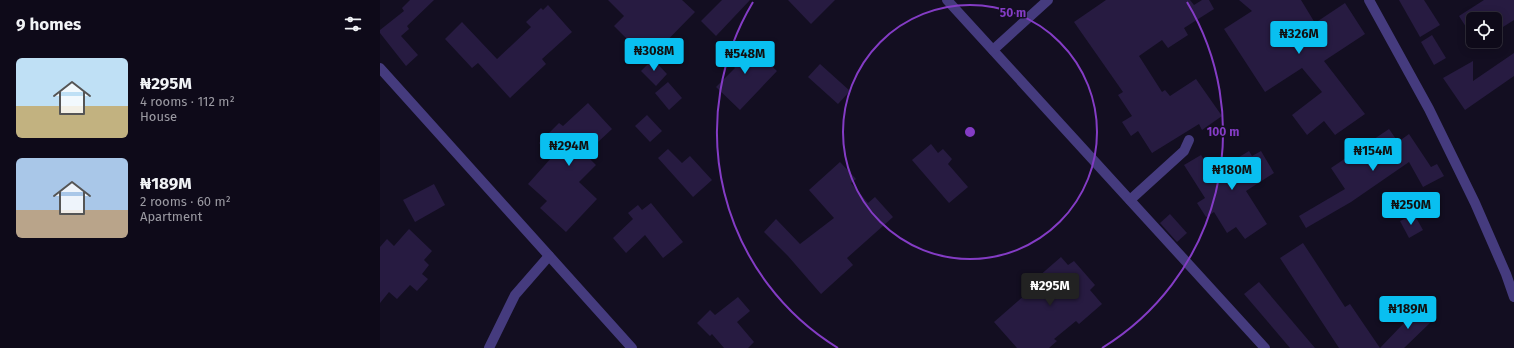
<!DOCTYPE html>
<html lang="en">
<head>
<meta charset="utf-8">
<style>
  body { margin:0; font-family:"Fira Sans",sans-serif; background:#171322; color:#f1f3f6; height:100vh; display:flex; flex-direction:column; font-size:15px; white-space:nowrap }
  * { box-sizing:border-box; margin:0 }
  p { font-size:13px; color:#9b9aa2 }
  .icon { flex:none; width:22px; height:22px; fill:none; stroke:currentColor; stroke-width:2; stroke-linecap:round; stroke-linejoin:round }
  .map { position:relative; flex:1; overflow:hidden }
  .details { display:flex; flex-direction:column; background:#0e0a19; width:380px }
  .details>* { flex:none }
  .buttons { position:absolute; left:1086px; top:12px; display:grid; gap:8px }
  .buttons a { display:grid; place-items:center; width:36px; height:36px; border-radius:6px; background:#0e0a19; box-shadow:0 2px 10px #0003,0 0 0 1px #2e2b38; font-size:20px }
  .price { position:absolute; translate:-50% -34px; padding:0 9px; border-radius:4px; background:#09bff0; color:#111; font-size:13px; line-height:26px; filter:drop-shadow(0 1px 2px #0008) }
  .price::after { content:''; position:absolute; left:50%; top:24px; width:12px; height:9px; margin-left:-6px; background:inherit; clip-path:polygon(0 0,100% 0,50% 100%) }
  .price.on { background:#222; color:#fff }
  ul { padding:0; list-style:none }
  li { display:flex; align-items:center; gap:12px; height:100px; padding:0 16px }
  li span { display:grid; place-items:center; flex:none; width:112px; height:80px; border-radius:6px; color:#555 }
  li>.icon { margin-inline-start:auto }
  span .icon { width:48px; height:48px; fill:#fffc; stroke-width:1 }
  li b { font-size:17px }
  h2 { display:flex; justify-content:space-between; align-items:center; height:48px; padding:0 16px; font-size:17px }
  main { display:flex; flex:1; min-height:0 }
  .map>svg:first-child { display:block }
</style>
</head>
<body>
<main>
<section class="details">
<h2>9 homes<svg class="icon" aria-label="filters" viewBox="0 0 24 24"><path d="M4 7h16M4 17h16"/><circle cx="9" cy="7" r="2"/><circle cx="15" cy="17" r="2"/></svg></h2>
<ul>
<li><span style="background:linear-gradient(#bfe0f5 60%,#c2b280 0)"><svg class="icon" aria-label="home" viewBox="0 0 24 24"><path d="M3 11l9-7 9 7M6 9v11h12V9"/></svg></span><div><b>₦295M</b><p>4 rooms · 112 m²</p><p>House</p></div></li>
<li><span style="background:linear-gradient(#a9c7e8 65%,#b9a48a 0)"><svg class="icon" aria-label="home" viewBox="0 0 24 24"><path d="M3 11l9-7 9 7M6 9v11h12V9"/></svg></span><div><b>₦189M</b><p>2 rooms · 60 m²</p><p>Apartment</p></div></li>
</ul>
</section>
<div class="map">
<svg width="1134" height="348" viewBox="0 0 1134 348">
  <rect width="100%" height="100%" fill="#130e21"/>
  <g fill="#271b41">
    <path d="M30,0H54L27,26L29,29L21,36L38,55L26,66L0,33V30L24,11L22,8Z"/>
    <path d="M228,0H302L315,12L268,60L234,26L244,16Z"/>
    <path d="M342,0H370L336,36L321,21Z"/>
    <path d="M408,0H455L431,24Z"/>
    <path d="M726,0H810L814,5L822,0H829L834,9L804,28L808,35L788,48L782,40L759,56L782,92L785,90L790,96L816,79L842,116L822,130L819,124L772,153L758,131L751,136L742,122L752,116L738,95L743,92L694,22Z"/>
    <path d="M859,0H921L935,23L965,3L985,34L944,61L985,114L955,135L944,121L927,135L912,115L942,92L922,68L885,92L844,29L872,11Z"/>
    <path d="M1019,0H1044L1060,25L1040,37Z"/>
    <path d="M1104,0H1134V20L1115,32V19H1093V38L1079,16Z"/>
    <path d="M168,5L192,32L162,59L166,64L130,98L98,63L92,68L65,39L82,22L117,59L151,27L146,22L161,8L163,10Z"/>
    <path d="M1052,35L1066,58L1054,65L1041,42Z"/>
    <path d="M367,43L397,71L360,110L336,87L355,68L342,54L352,45L358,52Z"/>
    <path d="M1134,53V76L1085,110L1063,78L1093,61V81Z"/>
    <path d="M273,59L287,74L276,86L261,71Z"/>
    <path d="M440,64L470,91L458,104L428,77Z"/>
    <path d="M288,82L302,98L289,110L275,93Z"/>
    <path d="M208,103L232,129L205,154L216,165L199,182L217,199L186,232L160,208L167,201L148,184L172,157L159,143L179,123L183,126Z"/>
    <path d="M267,115L282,131L270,142L255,126Z"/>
    <path d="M1009,129L1018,142L1029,134L1051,167L1057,164L1064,176L1043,187L1029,162L971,202L926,228L919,216L965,189L951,168Z"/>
    <path d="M551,144L558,153L563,149L572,159L568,164L588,187L569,203L532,160Z"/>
    <path d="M288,149L302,163L310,156L332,180L313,197L278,158Z"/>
    <path d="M869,151L872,156L881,151L894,173L866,191L887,224L865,239L856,227L847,233L834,212L826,217L817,203L825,198L804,165L821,155L831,170L849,159L851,162Z"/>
    <path d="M460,162L476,179L471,183L488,203L495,197L513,217L467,258L473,265L441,294L408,256L384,232L396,219L420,244L454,218L429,190Z"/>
    <path d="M54,184L65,205L35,222L23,200Z"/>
    <path d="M271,203L303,242L283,258L265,235L246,253L233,238L253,219L248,213L258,205L262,210Z"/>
    <path d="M790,214L807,233L797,242L780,223Z"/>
    <path d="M1034,214L1043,230L1029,238L1020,221Z"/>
    <path d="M29,229L52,251L44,260L49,265L42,274L48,279L37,291L30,285L17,299L9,292L0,303V247L7,239L14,246Z"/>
    <path d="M923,243L965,307L970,304L1000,348H959L900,258Z"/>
    <path d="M681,257L688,265L694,261L715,285L710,290L722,304L699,324L696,321L674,339L677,341L669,348H637L614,322L646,294L643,290Z"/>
    <path d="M879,282L935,348H910L864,294Z"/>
    <path d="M358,297L370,311L357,322L374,342L368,348H344L332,334L330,336L317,323L330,310L335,315Z"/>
    <path d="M1038,307L1052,321L1024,348H1000L1024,323L1023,322Z"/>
  </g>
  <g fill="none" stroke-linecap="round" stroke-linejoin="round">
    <g stroke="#453b7e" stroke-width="10">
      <path d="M567,0L885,348"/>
      <path d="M989,0L1049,109L1095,203L1126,274L1134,297"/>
      <path d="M613,50L668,0"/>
      <path d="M0,68L252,348"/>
      <path d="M750,200L804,151L809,140"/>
      <path d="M109,348L135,295L169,256"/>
    </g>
  </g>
  <g fill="none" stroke="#843cc5" stroke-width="2">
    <circle cx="590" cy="132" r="127"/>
    <path d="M458 348A253 253 0 0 1 373 2M807 2A253 253 0 0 1 722 348"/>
  </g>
  <circle cx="590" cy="132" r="6" fill="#843cc5" stroke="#130e21" stroke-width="2"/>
  <g font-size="12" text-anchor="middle" font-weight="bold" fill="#843cc5" stroke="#130e21" stroke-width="3" stroke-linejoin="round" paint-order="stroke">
    <text x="633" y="17">50 m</text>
    <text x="843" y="136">100 m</text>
  </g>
</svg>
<div class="buttons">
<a><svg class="icon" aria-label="locate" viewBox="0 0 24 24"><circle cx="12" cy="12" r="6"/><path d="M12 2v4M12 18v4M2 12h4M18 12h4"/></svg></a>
</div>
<b class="price" style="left:919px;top:55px">₦326M</b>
<b class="price" style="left:274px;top:72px">₦308M</b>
<b class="price" style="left:365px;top:75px">₦548M</b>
<b class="price" style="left:189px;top:167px">₦294M</b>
<b class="price" style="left:993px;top:172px">₦154M</b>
<b class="price" style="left:852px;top:191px">₦180M</b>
<b class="price" style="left:1031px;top:226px">₦250M</b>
<b class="price on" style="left:670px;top:307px">₦295M</b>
<b class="price" style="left:1028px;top:330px">₦189M</b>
</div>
</main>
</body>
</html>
